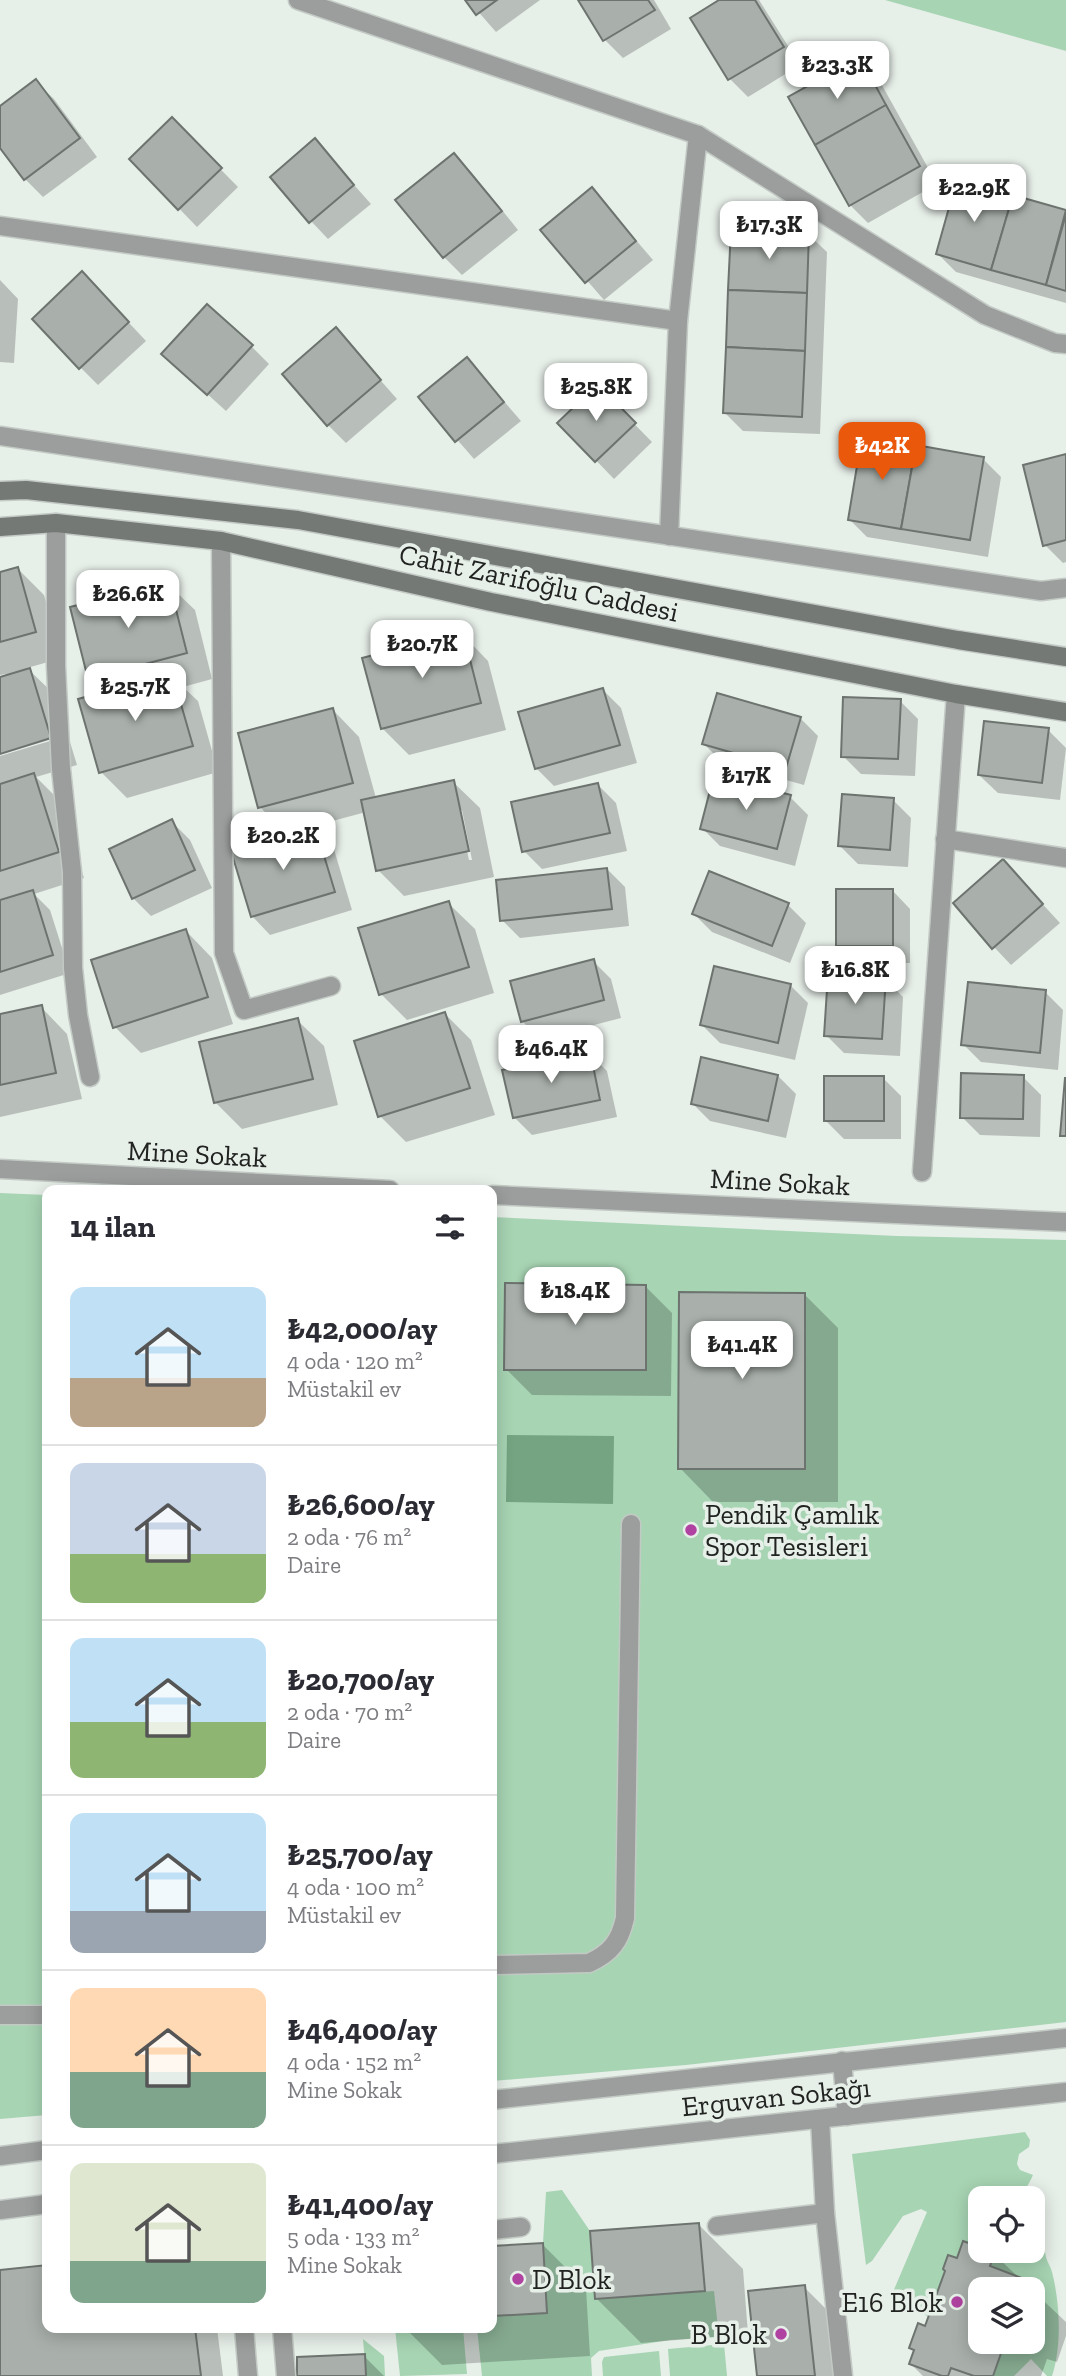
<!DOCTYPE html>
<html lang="tr">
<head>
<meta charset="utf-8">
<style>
  body { margin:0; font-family:"Zilla Slab",serif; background:#f2f2f3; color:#2b2b33; height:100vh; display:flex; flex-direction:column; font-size:26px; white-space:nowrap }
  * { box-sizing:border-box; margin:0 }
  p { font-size:23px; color:#7c7c81 }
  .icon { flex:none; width:38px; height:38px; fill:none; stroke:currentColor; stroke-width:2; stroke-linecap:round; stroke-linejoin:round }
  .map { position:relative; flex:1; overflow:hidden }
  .panel { position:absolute; left:42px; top:1185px; width:455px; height:1148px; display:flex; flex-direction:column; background:#fff; border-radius:14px; box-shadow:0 4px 18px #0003 }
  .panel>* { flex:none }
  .tools { position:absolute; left:968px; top:2186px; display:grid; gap:14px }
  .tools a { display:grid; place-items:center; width:77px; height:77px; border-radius:14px; background:#fff; box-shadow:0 4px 18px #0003; font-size:35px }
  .price { position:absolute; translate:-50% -60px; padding:0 16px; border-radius:14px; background:#fff; color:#222; font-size:23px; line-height:46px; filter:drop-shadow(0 2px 4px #0008) }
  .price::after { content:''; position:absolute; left:50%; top:42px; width:21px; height:16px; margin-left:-10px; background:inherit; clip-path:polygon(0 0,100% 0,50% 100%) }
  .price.selected { background:#ea580c; color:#fff }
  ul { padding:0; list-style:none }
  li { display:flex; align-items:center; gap:21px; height:175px; padding:0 28px }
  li+li { border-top:2px solid #e1e1e2 }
  li span { display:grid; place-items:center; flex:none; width:196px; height:140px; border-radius:14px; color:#555 }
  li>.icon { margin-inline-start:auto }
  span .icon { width:84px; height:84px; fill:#fffc; stroke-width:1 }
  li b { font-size:30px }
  h2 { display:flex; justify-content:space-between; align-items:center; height:84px; padding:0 28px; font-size:30px }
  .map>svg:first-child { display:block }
</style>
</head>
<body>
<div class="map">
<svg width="1066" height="2376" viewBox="0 0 1066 2376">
  <rect width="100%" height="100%" fill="#e7efe9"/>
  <g fill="#a7d4b3">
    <path d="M885,0H1066V51Z"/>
    <path d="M0,1193L47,1195V2115L0,2119Z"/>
    <path d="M492,1217L897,1236L1066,1240V2022L686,2065L492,2081Z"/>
    <path d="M1025,2132L1030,2140L1029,2147L1019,2154L1017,2164L1020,2170L1033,2175C1019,2206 1011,2198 980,2198V2247L964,2241L957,2258L948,2255L943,2269L945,2271L928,2316L892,2305L890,2299L927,2212L921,2209L903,2216L872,2261L866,2265L852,2154Z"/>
    <path d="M562,2190L590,2231L595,2299L714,2291L719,2337L670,2340L599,2351L591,2358L592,2376H482L477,2328H492V2316L547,2312L543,2243L546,2192Z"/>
    <path d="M1033,2221C1043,2231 1043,2243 1046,2257C1047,2262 1051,2267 1052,2272C1060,2303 1062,2346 1052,2376H1047L1031,2359L1014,2376H993L1005,2342H1032V2289H1024L990,2266L995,2252L991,2251L1032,2250Z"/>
    <path d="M395,2328H463L467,2374L400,2376Z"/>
    <path d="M363,2339L384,2356L385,2376H366Z"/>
    <path d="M724,2344L727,2376H670L668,2349Z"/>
    <path d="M659,2351L661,2376H603L602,2362L604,2357Z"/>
  </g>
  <path fill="#74a482" d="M507,1435L614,1436L613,1504L506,1502Z"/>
  <g fill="#0003" fill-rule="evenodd">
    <path d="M468,0H540L496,32Z"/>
    <path d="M580,0H654L671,29L623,58L605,40Z"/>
    <path d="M722,0H759L800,65L748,97L730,79L692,19Z"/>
    <path d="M860,60L878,78L937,184L868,223L850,205Z"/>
    <path d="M36,82L54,99L97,157L43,197L25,179L0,145V108Z"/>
    <path d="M172,120L238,187L197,227L131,159Z"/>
    <path d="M315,141L371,204L328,239L311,221Z"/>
    <path d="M454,155L472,173L518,230L462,275L444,257Z"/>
    <path d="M958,181L1066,211V303L956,272L938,254Z"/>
    <path d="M592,189L653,260L604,300L543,230Z"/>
    <path d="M808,234L827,252L820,434L743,431L725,413Z"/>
    <path d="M0,280L18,299L14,363L0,362Z"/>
    <path d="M100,292L146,341L98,385L80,367Z"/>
    <path d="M336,330L397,399L346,443L328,425Z"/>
    <path d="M251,346L269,364L226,411L182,371Z"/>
    <path d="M467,359L521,421L474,459L420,397Z"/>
    <path d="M598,387L652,442L614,479L560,423Z"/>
    <path d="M1066,456V562L1063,563L1045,545Z"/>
    <path d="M983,459L1001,477L988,557L867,537L849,519Z"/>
    <path d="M18,569L44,595L62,658L27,668L56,696L77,765L36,777L60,801L84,878L34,894L50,910L70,973L0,995V756L60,738L59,734L0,752V679L7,677L6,674L0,675V574Z"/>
    <path d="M168,584L195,610L212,679L183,687L198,701L218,772L127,798L101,772L105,693L89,678Z"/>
    <path d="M462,634L488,661L506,730L409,755L382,728Z"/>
    <path d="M603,690L621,708L637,763L554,786L536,768Z"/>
    <path d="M900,701L918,719L915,776L861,774L843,756Z"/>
    <path d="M333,710L359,737L376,798L453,782L480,808L494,877L404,896L378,870L366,812L314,826L333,846L352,910L270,935L252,916L288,836L260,807ZM458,810H462L472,860H469Z"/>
    <path d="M800,718L818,736L804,785L722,762L704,744Z"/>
    <path d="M1048,730L1066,748L1060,800L998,793L979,775Z"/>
    <path d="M598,785L616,803L627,851L542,869L524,851Z"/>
    <path d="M790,797L808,815L795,866L720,846L702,828Z"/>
    <path d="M893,800L911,818L908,867L858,864L840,846Z"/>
    <path d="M172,822L190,840L212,888L151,916L133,898Z"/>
    <path d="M1003,861L1060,923L1011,965L994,947Z"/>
    <path d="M607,869L625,887L629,926L520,938L502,920Z"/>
    <path d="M892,890L910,909V963H856L837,945Z"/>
    <path d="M448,903L475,929L494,993L407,1020L381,994Z"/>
    <path d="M788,905L806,923L790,963L712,932L694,914Z"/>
    <path d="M186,931L212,958L233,1024L141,1053L115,1027Z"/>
    <path d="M593,961L611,979L621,1018L540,1039L522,1021Z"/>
    <path d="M885,979L903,997L900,1056L844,1053L826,1035Z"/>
    <path d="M790,985L808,1003L795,1060L720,1043L702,1025Z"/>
    <path d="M1045,992L1063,1010L1058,1070L981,1062L963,1044Z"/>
    <path d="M41,1007L67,1034L82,1099L0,1117V1016Z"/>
    <path d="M445,1014L471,1040L495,1115L406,1142L380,1116Z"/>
    <path d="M297,1020L324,1046L338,1105L242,1129L215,1102Z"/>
    <path d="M589,1053L607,1071L617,1117L532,1135L514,1117Z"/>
    <path d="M778,1076L796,1094L786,1138L710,1121L692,1103Z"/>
    <path d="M1023,1077L1041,1095L1040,1137L980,1135L962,1117Z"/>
    <path d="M883,1078L901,1096V1139H844L826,1121Z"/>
    <path d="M645,1286L672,1313L671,1396L532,1395L506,1369Z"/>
    <path d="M805,1295L838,1328V1502H713L680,1468Z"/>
    <path d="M699,2225L743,2269L748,2334L641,2343L597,2299Z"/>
    <path d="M542,2244L586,2288L590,2356L442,2365L405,2328H492V2247Z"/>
    <path d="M980,2249V2250L994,2254L1066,2322V2336L1057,2362L1047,2359L1041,2376H923L911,2364L915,2352L911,2348L926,2328L958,2261ZM980,2289H1032V2342H980Z"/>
    <path d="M47,2267V2328H217L223,2376H0V2271Z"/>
    <path d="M804,2287L848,2331L853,2376H758Z"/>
    <path d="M364,2356L384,2376H299Z"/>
  </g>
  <g fill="#a9b0ab" stroke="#6d746f" stroke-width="2">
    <path d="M465,0H497L476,15Z"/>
    <path d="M578,0H648L655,10L603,41Z"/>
    <path d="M719,0H755L784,47L728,80L690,18Z"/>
    <path d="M860,57L886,105L815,145L788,97Z"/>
    <path d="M36,79L80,138L24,180L0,148V106Z"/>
    <path d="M886,105L920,166L849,206L815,145Z"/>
    <path d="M172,117L222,168L178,210L129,159Z"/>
    <path d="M315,138L354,185L309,223L270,177Z"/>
    <path d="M454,153L502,211L443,258L395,200Z"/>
    <path d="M957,179L1013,195L991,270L936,254Z"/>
    <path d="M592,187L636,241L585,283L540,230Z"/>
    <path d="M1013,195L1066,210L1046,285L991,270Z"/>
    <path d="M1066,214V291L1046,285Z"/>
    <path d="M731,229L809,232L807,293L728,290Z"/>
    <path d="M82,271L129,322L79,369L32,319Z"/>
    <path d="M728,290L807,293L805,351L726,347Z"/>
    <path d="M207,304L253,345L207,395L161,354Z"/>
    <path d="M336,327L381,380L327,426L282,374Z"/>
    <path d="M726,347L805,351L802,417L723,413Z"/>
    <path d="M467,357L504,402L455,442L418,397Z"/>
    <path d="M598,384L636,423L595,462L557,423Z"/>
    <path d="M862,436L916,445L901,529L848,520Z"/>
    <path d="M916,445L984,457L970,540L901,529Z"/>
    <path d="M1066,454V540L1043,546L1023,465Z"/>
    <path d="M18,567L36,632L0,642V572Z"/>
    <path d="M169,582L187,653L88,679L70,607Z"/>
    <path d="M463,632L481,703L381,729L362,658Z"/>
    <path d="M30,668L51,738L0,754V677Z"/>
    <path d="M172,673L193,746L99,773L78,699Z"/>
    <path d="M603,688L620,745L535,769L518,712Z"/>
    <path d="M717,693L801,717L786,768L702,744Z"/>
    <path d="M843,697L901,699L898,759L841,757Z"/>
    <path d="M333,708L353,783L258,808L238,733Z"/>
    <path d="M984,721L1049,728L1042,783L978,775Z"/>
    <path d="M34,773L59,852L0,871V784Z"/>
    <path d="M714,775L791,795L777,849L700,829Z"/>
    <path d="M454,780L469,851L376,871L361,800Z"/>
    <path d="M598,783L610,833L522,852L511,802Z"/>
    <path d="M842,794L894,798L890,850L838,846Z"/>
    <path d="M172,819L195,870L132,899L109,849Z"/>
    <path d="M315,826L335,892L251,917L231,851Z"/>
    <path d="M1003,859L1043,904L992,949L953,903Z"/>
    <path d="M607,868L612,909L500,921L496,880Z"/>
    <path d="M709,871L789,903L772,946L692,914Z"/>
    <rect x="836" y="889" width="57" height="57"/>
    <path d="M33,890L53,955L0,972V900Z"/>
    <path d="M449,901L469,967L379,995L358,928Z"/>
    <path d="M186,929L208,997L113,1028L91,960Z"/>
    <path d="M594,959L604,1000L521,1022L510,981Z"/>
    <path d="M714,966L791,984L778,1043L700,1025Z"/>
    <path d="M828,974L886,977L882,1039L824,1036Z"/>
    <path d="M968,982L1046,990L1040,1053L961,1045Z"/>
    <path d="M42,1005L56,1073L0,1085V1014Z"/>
    <path d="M445,1012L470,1088L378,1117L354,1041Z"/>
    <path d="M298,1018L313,1079L214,1103L199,1042Z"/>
    <path d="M590,1051L600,1100L513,1118L502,1070Z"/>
    <path d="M701,1057L778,1075L768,1121L691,1104Z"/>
    <path d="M961,1073L1024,1075L1023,1119L960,1118Z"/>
    <rect x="824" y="1076" width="60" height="45"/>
    <path d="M1065,1078H1066V1136H1060Z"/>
    <path d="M505,1283L646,1285V1370H504Z"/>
    <path d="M679,1292L805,1293V1469H678Z"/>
    <path d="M699,2223L705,2291L595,2299L590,2231Z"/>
    <path d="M963,2241L980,2247V2250L995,2252L990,2266L1027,2280L1024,2289H980V2342H1005L993,2376H974L951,2368L948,2376H942L909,2364L914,2350L909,2348L918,2323L925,2326L945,2271L943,2269L948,2255L957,2258Z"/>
    <path d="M543,2243L547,2313L492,2316V2246Z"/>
    <path d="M47,2265V2328H195L201,2376H0V2270Z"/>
    <path d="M805,2285L815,2376H757L748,2291Z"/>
    <path d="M365,2354L366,2376H297V2357Z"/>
  </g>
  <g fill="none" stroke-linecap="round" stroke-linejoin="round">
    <g stroke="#c3cac5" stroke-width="21">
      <g id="lane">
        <path d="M298,0L698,135L985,315L1055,343L1066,344"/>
        <path d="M0,226L678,321"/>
        <path d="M0,436L1041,591L1066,588"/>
        <path d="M56,523V666L61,769L72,872L73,968L78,1015L90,1077"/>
        <path d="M669,536L678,321L698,135"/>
        <path d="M221,541L224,953L244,1010L331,986"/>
        <path d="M945,839L1066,858"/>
        <path d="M922,1172L956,694"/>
        <path d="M492,1965L589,1963C611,1953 620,1941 625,1918L631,1524"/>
        <path d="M0,2015H47"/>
        <path d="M842,2061L847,2116"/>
        <path d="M820,2119L825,2213"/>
        <path d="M717,2226L825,2213L843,2376"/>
        <path d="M492,2230L521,2227"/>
        <path d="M282,2328L286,2376"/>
      </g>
    </g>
    <g stroke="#c3cac5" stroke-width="21">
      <g id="street">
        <path d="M0,1169L390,1190"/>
        <path d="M492,1195L1066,1222"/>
        <path d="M492,2100L1066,2038"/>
        <path d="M492,2154L1066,2092"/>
        <path d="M0,2156L47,2150"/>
        <path d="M0,2210L47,2204"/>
        <path d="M244,2328L248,2376"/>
      </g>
    </g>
    <g stroke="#c3cac5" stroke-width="21">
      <g id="secondary">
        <path d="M0,491L26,490L298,520L958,640L1066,657"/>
        <path d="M0,527L56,523L221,541L491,602L956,694L1066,712"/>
      </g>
    </g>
    <use href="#lane" stroke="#9b9e9c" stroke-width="18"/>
    <use href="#street" stroke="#9b9e9c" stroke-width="18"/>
    <use href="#secondary" stroke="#747976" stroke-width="18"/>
  </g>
  <g fill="#b043a1" stroke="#e7efe9" stroke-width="2.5">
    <circle cx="691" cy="1530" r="7"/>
    <circle cx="518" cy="2279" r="7"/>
    <circle cx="957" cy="2302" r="7"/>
    <circle cx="781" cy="2334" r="7"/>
  </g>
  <g text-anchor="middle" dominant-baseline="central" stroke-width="7" stroke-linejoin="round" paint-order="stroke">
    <g font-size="28" fill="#212321" stroke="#e7efe9">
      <text transform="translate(539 583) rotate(12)">Cahit Zarifoğlu Caddesi</text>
      <text transform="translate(197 1154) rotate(3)">Mine Sokak</text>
      <text transform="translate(780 1182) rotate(3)">Mine Sokak</text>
      <text transform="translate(776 2097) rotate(-6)">Erguvan Sokağı</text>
    </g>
    <g font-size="28" fill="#212321" stroke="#e7efe9" text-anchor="start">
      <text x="705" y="1514">Pendik Çamlık<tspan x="705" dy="32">Spor Tesisleri</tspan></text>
      <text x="532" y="2279">D Blok</text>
      <text x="943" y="2302" text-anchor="end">E16 Blok</text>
      <text x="767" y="2334" text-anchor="end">B Blok</text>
    </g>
  </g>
</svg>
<div class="tools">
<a><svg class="icon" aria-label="locate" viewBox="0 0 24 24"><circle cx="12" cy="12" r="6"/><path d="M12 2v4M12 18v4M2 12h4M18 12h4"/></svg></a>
<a><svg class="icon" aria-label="layers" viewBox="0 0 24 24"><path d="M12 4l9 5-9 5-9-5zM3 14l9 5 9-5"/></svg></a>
</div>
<b class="price" style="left:837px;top:101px">₺23.3K</b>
<b class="price" style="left:974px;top:224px">₺22.9K</b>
<b class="price" style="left:769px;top:261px">₺17.3K</b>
<b class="price" style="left:596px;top:423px">₺25.8K</b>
<b class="price selected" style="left:882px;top:482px">₺42K</b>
<b class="price" style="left:128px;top:630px">₺26.6K</b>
<b class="price" style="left:422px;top:680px">₺20.7K</b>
<b class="price" style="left:135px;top:723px">₺25.7K</b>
<b class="price" style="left:746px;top:812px">₺17K</b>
<b class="price" style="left:283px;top:872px">₺20.2K</b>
<b class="price" style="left:855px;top:1006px">₺16.8K</b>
<b class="price" style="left:551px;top:1085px">₺46.4K</b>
<b class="price" style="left:575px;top:1327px">₺18.4K</b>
<b class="price" style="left:742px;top:1381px">₺41.4K</b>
<section class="panel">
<h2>14 ilan<svg class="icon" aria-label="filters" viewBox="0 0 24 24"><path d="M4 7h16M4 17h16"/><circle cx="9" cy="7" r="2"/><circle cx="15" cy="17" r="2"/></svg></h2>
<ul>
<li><span style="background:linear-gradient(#bfe0f5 65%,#b9a48a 0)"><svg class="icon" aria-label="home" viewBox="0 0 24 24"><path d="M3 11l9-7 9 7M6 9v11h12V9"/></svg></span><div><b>₺42,000/ay</b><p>4 oda · 120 m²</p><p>Müstakil ev</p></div></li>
<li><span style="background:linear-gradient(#c9d6e8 65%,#8fb573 0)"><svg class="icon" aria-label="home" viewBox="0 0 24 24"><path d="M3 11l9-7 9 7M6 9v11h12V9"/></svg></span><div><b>₺26,600/ay</b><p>2 oda · 76 m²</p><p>Daire</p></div></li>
<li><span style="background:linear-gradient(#bfe0f5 60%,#8fb573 0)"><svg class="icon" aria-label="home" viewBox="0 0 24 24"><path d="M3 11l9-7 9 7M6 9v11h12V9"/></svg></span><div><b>₺20,700/ay</b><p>2 oda · 70 m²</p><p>Daire</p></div></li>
<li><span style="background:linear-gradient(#bfe0f5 70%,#9aa5b1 0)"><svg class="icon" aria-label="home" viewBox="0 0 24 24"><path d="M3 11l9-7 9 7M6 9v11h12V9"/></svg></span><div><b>₺25,700/ay</b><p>4 oda · 100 m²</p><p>Müstakil ev</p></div></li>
<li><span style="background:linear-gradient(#ffd9b3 60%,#7fa58c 0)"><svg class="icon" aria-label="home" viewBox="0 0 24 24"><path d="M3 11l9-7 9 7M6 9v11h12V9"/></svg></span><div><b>₺46,400/ay</b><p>4 oda · 152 m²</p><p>Mine Sokak</p></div></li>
<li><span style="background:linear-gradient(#dfe7d0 70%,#7fa58c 0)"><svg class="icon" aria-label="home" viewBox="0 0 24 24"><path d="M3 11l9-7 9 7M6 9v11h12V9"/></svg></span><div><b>₺41,400/ay</b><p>5 oda · 133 m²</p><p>Mine Sokak</p></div></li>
</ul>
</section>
</div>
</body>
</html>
